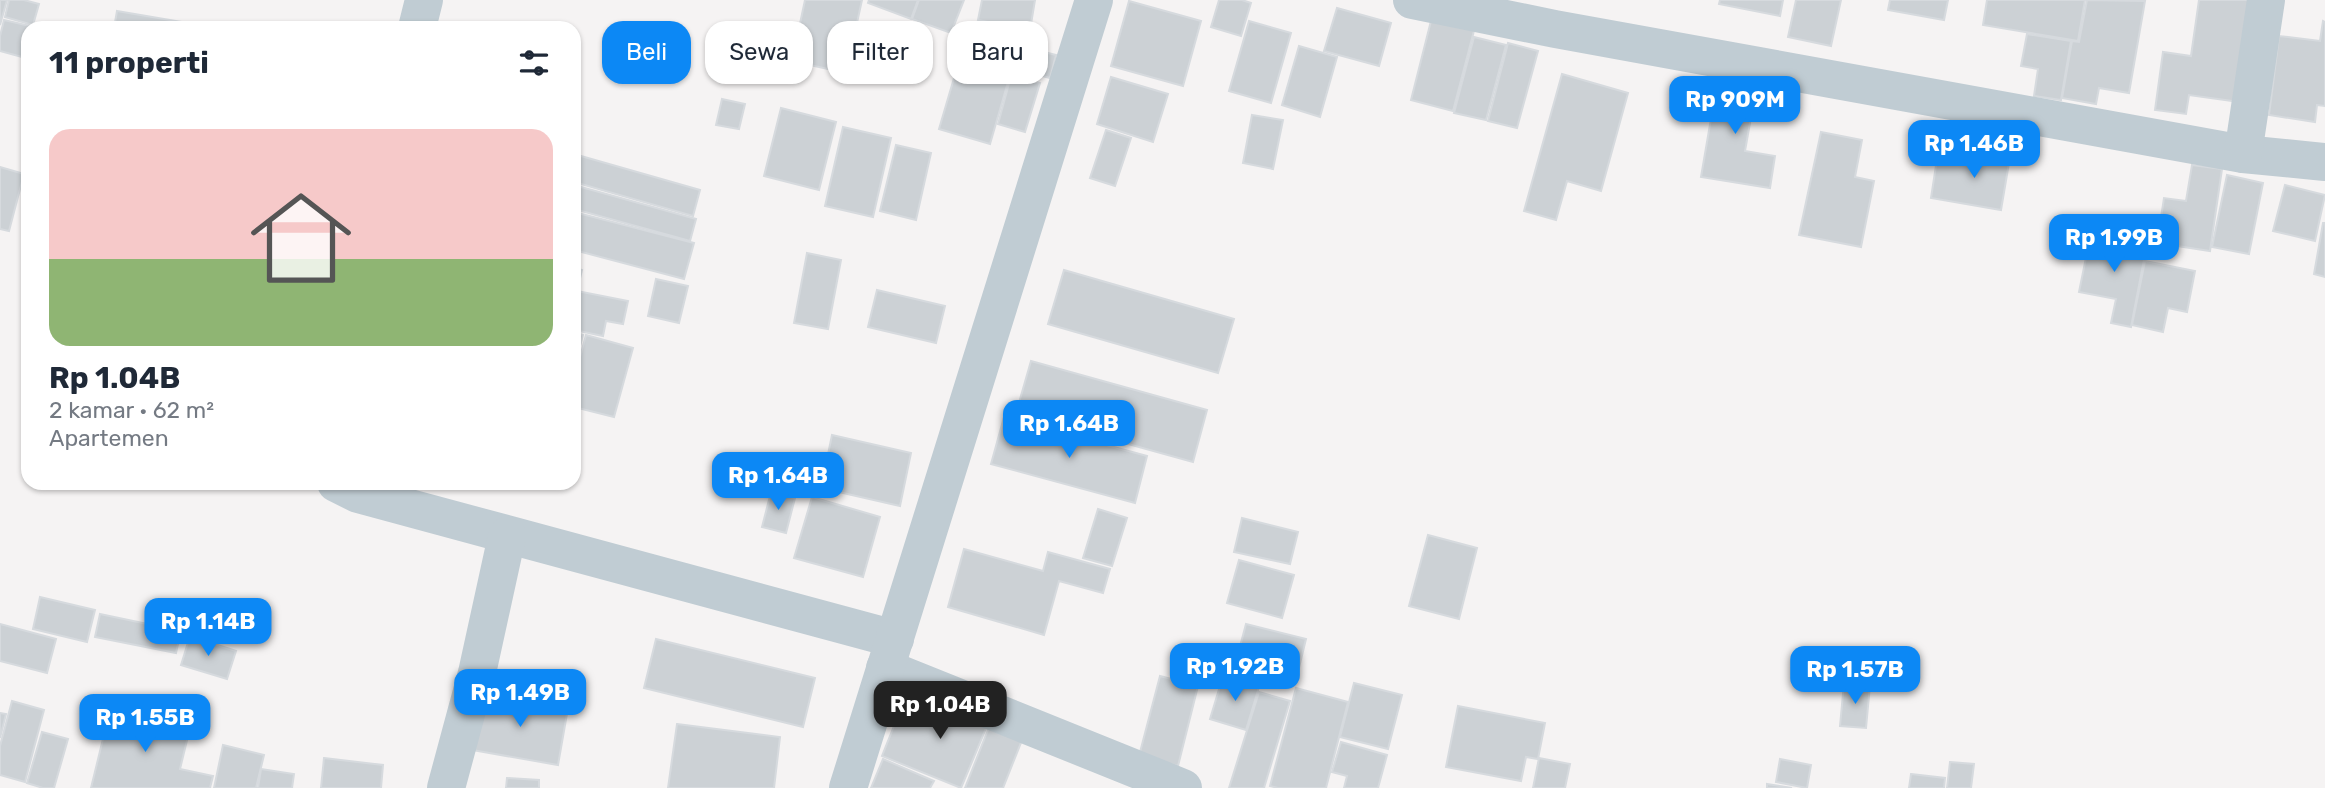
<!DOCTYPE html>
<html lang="id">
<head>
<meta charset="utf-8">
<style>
  body { margin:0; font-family:Rubik,sans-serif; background:#f2f2f3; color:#1f2937; height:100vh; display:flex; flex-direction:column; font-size:26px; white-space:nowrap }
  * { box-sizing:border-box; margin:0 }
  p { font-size:23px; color:#747a83 }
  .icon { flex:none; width:38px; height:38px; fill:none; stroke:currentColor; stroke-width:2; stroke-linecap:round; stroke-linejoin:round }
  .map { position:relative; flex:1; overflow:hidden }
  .side { position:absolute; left:21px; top:21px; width:560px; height:469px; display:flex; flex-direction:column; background:#fff; border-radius:21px; box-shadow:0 2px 5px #0004 }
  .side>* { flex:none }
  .top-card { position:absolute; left:602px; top:21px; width:665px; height:63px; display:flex; gap:14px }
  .price { position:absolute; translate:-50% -60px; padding:0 16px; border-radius:14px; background:#0c88f5; color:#fff; font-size:23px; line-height:46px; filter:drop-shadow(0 2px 4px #0008) }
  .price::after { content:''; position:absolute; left:50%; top:42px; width:21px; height:16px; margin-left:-10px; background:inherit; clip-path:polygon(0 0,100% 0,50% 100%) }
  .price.selected { background:#222; color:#fff }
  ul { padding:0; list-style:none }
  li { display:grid; align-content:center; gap:14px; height:371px; padding:0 28px }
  li span { display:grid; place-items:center; height:217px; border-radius:21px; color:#555 }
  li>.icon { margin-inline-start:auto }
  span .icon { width:126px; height:126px; fill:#fffc; stroke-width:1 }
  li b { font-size:30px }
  h2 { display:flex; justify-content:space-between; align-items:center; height:84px; padding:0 28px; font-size:30px }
  .chip { padding:0 24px; border-radius:21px; background:#fff; box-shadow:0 2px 5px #0004; font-size:24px; line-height:63px }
  .chip.selected { background:#0c88f5; color:#fff }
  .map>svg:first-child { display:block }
</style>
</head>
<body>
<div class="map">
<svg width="2325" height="788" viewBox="0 0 2325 788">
  <rect width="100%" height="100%" fill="#f5f3f3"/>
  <g fill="#ccd1d5" stroke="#d6dade" stroke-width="2">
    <path d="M0,0H7L0,25Z"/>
    <path d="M9,0H24L39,4L33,25L5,17Z"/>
    <path d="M805,0H862L846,73L792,61Z"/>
    <path d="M869,0H918L911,19L868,3Z"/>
    <path d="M919,0H964L951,33L912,19Z"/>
    <path d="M982,0H1035L1030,30L978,20Z"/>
    <path d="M1219,0H1242L1251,3L1241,36L1211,27Z"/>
    <path d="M1720,0H1783L1780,16L1719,4Z"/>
    <path d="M1796,0H1841L1831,46L1788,37Z"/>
    <path d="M1890,0H1948L1944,20L1888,10Z"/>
    <path d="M1987,0H2085L2078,41L1983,25Z"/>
    <path d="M2087,0L2145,1L2129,93L2099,88L2096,104L2062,98L2072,41L2079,42Z"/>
    <path d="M2199,0H2253L2240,102L2189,95L2186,114L2155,110L2163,52L2191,56Z"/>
    <path d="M1129,1L1201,21L1183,86L1111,66Z"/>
    <path d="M1337,8L1391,23L1379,66L1324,51Z"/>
    <path d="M117,11L217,28H114Z"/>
    <path d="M1433,13L1476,23L1453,111L1411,100Z"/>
    <path d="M4,20L30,26L22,57L0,51V36Z"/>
    <path d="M1249,21L1291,33L1271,103L1229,91Z"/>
    <path d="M2323,21L2325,22V106L2317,105L2315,122L2269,115L2279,36L2320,41Z"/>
    <path d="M2027,34L2071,41L2061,100L2034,96L2038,69L2021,66Z"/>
    <path d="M1474,37L1506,45L1486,120L1454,113Z"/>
    <path d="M1009,43L1056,55L1050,78L1003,66Z"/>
    <path d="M1508,43L1538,51L1517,128L1488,121Z"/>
    <path d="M1299,46L1337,57L1320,117L1282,105Z"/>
    <path d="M959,61L1010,75L990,144L939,129Z"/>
    <path d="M1719,72L1758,78L1745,151L1775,156L1770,188L1701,177Z"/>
    <path d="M1562,74L1628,93L1601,191L1567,181L1556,220L1524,211Z"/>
    <path d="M1011,76L1040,83L1025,132L998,124Z"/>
    <path d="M1111,77L1168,94L1153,142L1097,124Z"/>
    <path d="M722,99L745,104L739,129L716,125Z"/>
    <path d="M781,108L836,122L819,190L764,176Z"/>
    <path d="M1252,115L1283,120L1273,169L1243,163Z"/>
    <path d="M843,127L891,138L873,217L825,206Z"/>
    <path d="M1106,130L1131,138L1115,186L1090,178Z"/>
    <path d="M1821,132L1862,140L1855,177L1874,181L1861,247L1799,235Z"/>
    <path d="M896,145L931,153L916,220L880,211Z"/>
    <path d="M1982,146L2011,151L2001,210L1931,198L1937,159L1978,166Z"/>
    <path d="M574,154L700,190L693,216L574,182Z"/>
    <path d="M2192,165L2222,169L2210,251L2157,243L2164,198L2186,201Z"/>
    <path d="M0,167L24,174L9,231L0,229Z"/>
    <path d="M2227,175L2263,183L2249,254L2212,247Z"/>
    <path d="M574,185L696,219L690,241L574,209Z"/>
    <path d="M2285,185L2325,195L2315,241L2273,231Z"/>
    <path d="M574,212L694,243L684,279L574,250Z"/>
    <path d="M2323,223H2325V277L2314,274Z"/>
    <path d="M2091,233L2147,244L2131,327L2111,323L2116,299L2079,292Z"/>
    <path d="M807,253L841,260L828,329L794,323Z"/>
    <path d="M2145,261L2195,271L2187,312L2168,308L2163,332L2132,325Z"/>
    <path d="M574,268L582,270L577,291L628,301L623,324L606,321L603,336L574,330Z"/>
    <path d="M1064,270L1234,319L1218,373L1048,324Z"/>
    <path d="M656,279L688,286L679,323L648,316Z"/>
    <path d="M877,290L945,306L936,343L868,327Z"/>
    <path d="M574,332L583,335L574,370Z"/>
    <path d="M586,335L633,348L614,417L574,407V379Z"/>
    <path d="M1031,361L1207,410L1193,462L1016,413Z"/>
    <path d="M1004,417L1147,456L1135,503L991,464Z"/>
    <path d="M832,435L911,453L900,506L821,488Z"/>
    <path d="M771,492L795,498L786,533L762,527Z"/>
    <path d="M812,497L880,517L863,577L794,558Z"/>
    <path d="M1098,509L1127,518L1112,566L1083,558Z"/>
    <path d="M1242,518L1298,532L1290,564L1234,552Z"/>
    <path d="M1428,535L1477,548L1459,619L1409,606Z"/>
    <path d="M964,549L1043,571L1048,552L1110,569L1103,593L1059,581L1044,635L948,607Z"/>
    <path d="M1239,560L1294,575L1282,618L1227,603Z"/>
    <path d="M40,597L95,610L87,642L33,629Z"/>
    <path d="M100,614L181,631L176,653L95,637Z"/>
    <path d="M0,624L56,639L47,673L0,661Z"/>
    <path d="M1246,624L1306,639L1296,680L1235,665Z"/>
    <path d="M190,636L236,651L227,679L181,665Z"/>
    <path d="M656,639L815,678L803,727L644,688Z"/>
    <path d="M1160,676L1198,686L1178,766L1139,756Z"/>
    <path d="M1223,676L1259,687L1246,730L1210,719Z"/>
    <path d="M1354,683L1402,695L1388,749L1340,737Z"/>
    <path d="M1844,683L1870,685L1866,728L1840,726Z"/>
    <path d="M1296,688L1348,702L1326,788H1278L1270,786Z"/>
    <path d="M1259,692L1290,701L1264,788H1229Z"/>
    <path d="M482,693L568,708L558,765L472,750Z"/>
    <path d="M947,695L992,714L961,788L882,756L900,711L935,724Z"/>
    <path d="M12,701L44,710L25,782L0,775V746Z"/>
    <path d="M111,706L191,724L180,769L213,776L210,788H91Z"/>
    <path d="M1458,706L1545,723L1538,759L1526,757L1521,781L1446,767Z"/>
    <path d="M0,713L6,714L0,738Z"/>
    <path d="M993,717L1026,730L1003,788H965Z"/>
    <path d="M677,724L780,737L774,788H668Z"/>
    <path d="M42,732L68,739L54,788H43L27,783Z"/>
    <path d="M1341,742L1387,755L1378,788H1344L1347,776L1332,772Z"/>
    <path d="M223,745L264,755L256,788H214Z"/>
    <path d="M324,758L383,765L381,788H321Z"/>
    <path d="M1539,758L1570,764L1565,788H1533Z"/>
    <path d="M883,759L934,781L930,788H871Z"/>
    <path d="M1780,759L1811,765L1807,788L1776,782Z"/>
    <path d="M1950,762L1974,764L1971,788H1947Z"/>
    <path d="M261,769L294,774L292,788H258Z"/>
    <path d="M1911,774L1945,778L1944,788H1909Z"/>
    <path d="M507,778L539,780V788H506Z"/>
    <path d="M1767,784L1792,788H1767Z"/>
  </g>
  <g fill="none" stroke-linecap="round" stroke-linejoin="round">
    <g stroke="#c0ccd3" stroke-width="38">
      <path d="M1412,0L1555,29L2243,154L2325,162"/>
      <path d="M417,28L424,0"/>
      <path d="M2243,154L2266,0"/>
      <path d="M336,483L358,494L895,639"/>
      <path d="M885,668L1183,788"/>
      <path d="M446,788L477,673L507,536"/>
      <path d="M848,788L1094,0"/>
    </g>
  </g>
</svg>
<b class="price" style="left:1735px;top:136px">Rp 909M</b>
<b class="price" style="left:1974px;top:180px">Rp 1.46B</b>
<b class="price" style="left:2114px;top:274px">Rp 1.99B</b>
<b class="price" style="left:1069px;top:460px">Rp 1.64B</b>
<b class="price" style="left:778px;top:512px">Rp 1.64B</b>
<b class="price" style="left:208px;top:658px">Rp 1.14B</b>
<b class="price" style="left:1235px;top:703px">Rp 1.92B</b>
<b class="price" style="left:1855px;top:706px">Rp 1.57B</b>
<b class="price" style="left:520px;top:729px">Rp 1.49B</b>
<b class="price selected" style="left:940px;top:741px">Rp 1.04B</b>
<b class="price" style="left:145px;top:754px">Rp 1.55B</b>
<div class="top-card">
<a class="chip selected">Beli</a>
<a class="chip">Sewa</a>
<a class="chip">Filter</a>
<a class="chip">Baru</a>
</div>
<section class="side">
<h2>11 properti<svg class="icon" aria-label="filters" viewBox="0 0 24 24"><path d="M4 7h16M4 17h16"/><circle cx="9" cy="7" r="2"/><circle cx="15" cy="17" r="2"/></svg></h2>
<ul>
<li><span style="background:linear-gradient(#f6c9c9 60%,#8fb573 0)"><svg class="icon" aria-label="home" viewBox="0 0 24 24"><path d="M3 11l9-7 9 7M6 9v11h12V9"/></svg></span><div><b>Rp 1.04B</b><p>2 kamar · 62 m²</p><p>Apartemen</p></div></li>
</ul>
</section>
</div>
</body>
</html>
